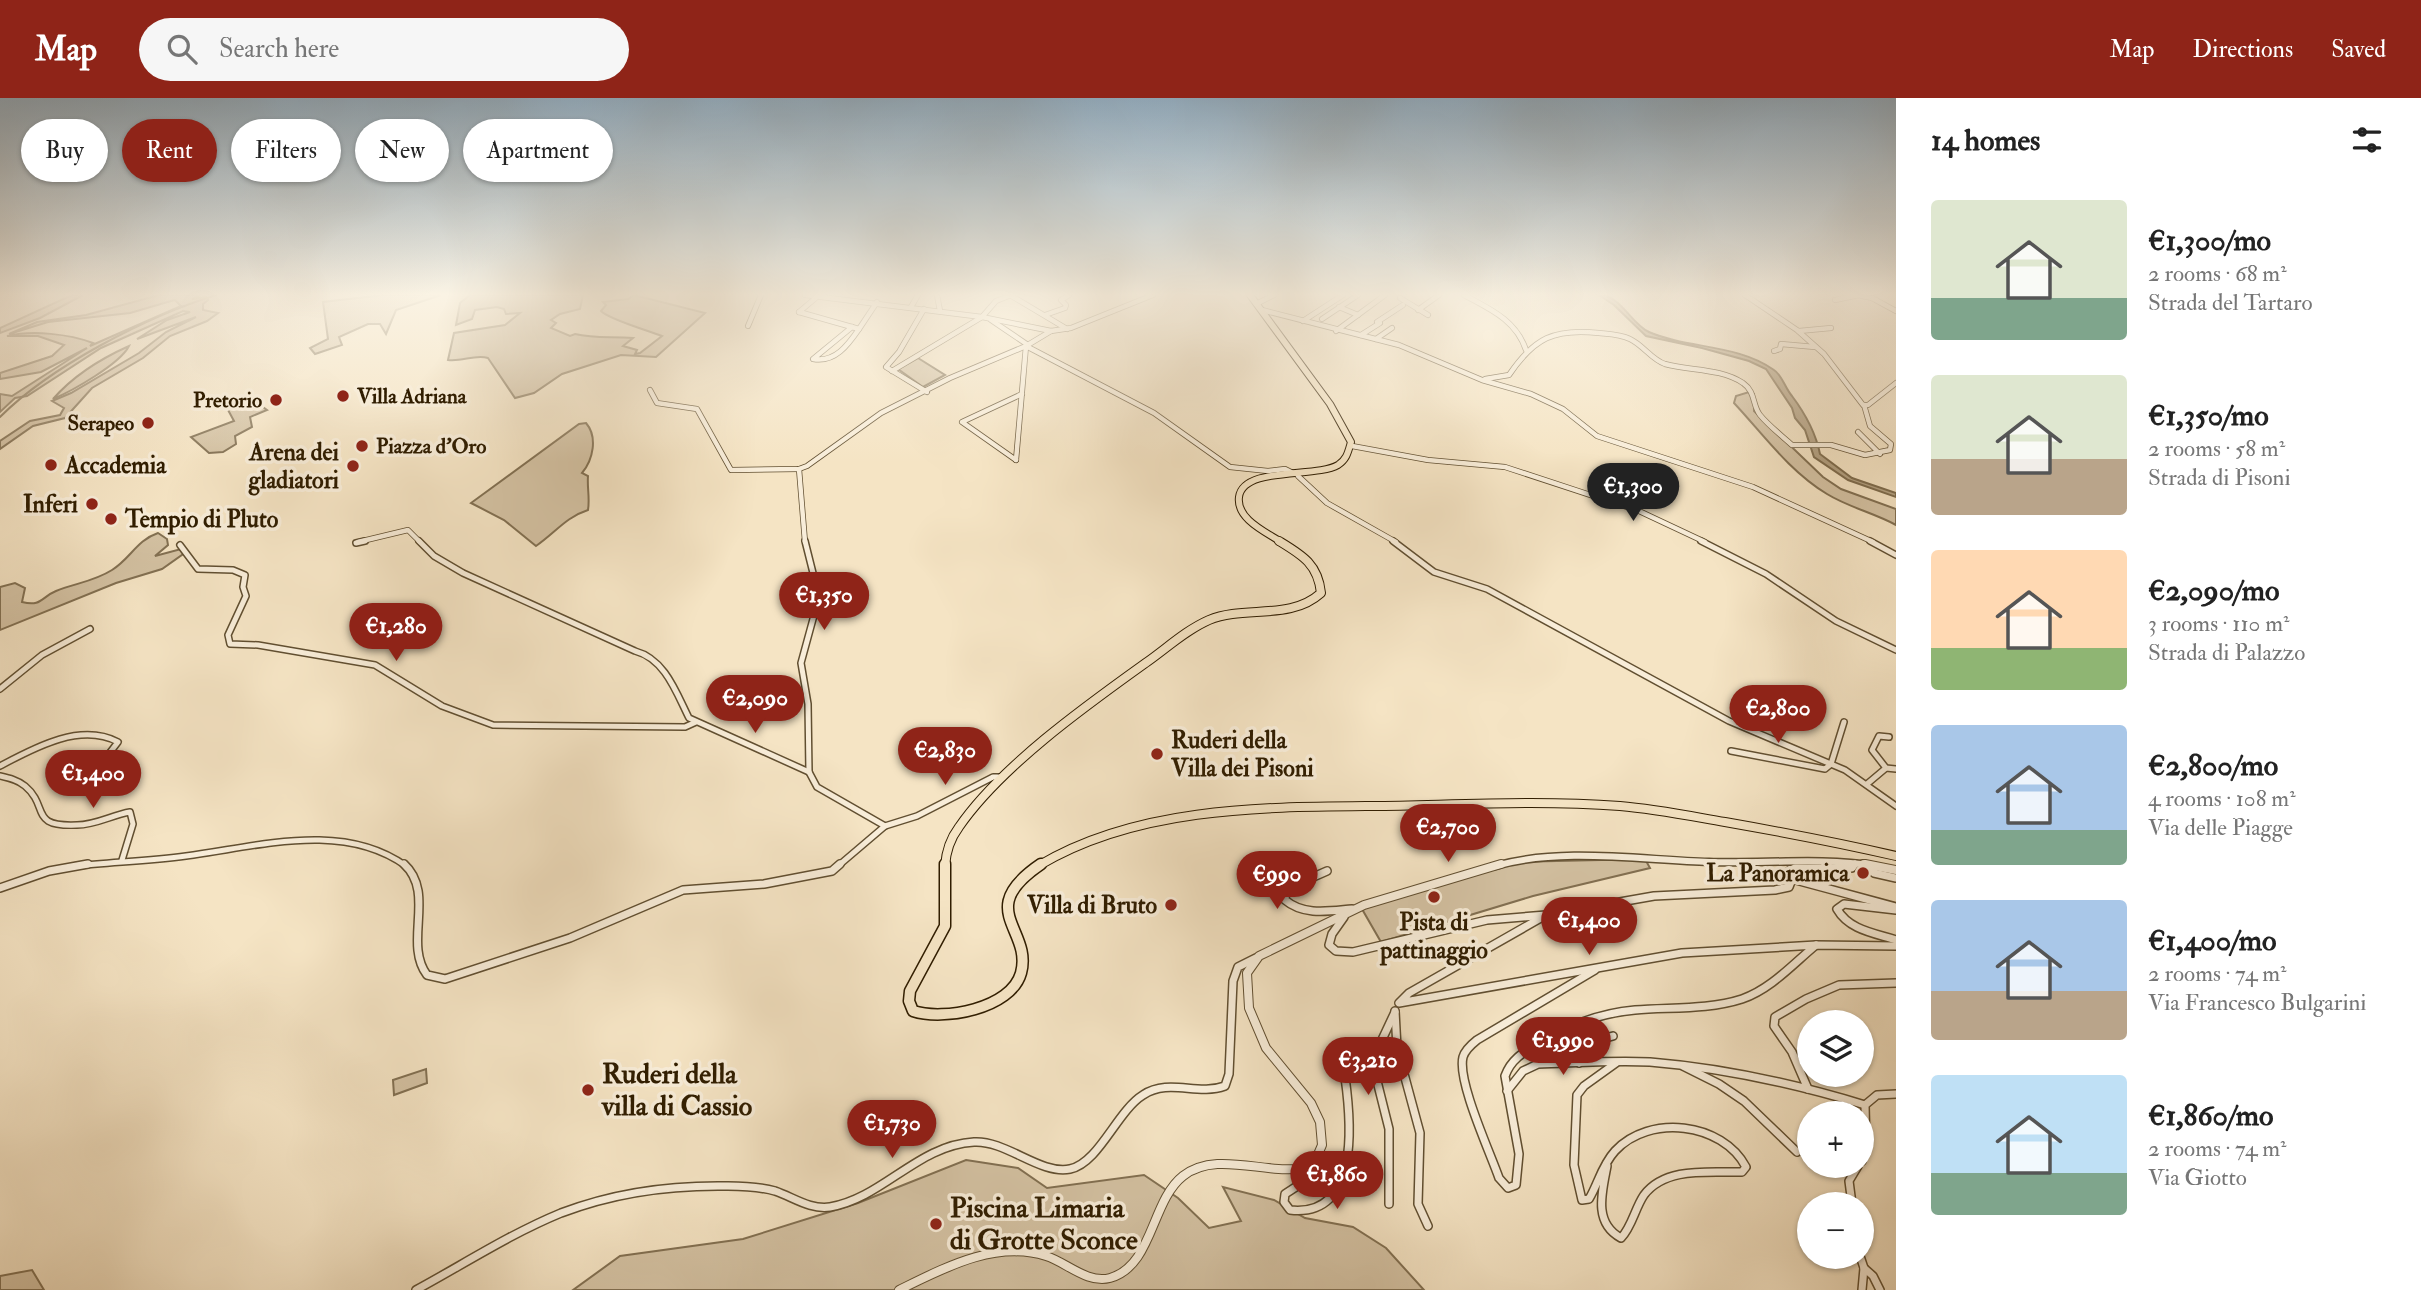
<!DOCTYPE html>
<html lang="en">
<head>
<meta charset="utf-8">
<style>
  body { margin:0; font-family:"IM FELL Double Pica",serif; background:#f6f6f6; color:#222; height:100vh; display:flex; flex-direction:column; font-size:26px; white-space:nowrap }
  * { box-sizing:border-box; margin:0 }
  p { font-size:23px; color:#767676 }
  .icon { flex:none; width:38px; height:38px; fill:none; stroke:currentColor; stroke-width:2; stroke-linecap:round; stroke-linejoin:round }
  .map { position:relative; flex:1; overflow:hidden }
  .details { display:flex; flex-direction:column; background:#fff; width:525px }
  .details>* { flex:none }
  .hud { position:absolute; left:21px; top:21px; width:665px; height:63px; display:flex; gap:14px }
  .fabs { position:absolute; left:1797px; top:912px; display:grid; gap:14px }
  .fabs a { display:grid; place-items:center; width:77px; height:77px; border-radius:50%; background:#fff; box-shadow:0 2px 5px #0004; font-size:35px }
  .price { position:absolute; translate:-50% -60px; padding:0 16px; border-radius:24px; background:#8f2418; color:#fff; font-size:23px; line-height:46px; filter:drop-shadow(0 2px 4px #0008) }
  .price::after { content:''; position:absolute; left:50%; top:42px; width:21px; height:16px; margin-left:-10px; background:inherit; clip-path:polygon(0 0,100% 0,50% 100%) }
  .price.active { background:#222; color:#fff }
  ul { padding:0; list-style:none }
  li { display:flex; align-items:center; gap:21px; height:175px; padding:0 35px }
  li span { display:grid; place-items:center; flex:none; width:196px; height:140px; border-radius:7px; color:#555 }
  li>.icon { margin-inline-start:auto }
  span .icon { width:84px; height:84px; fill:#fffc; stroke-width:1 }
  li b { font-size:30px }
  h2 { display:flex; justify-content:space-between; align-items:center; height:84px; padding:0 35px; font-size:30px }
  .chip { padding:0 24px; border-radius:32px; background:#fff; box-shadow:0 2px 5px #0004; font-size:24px; line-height:63px }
  .chip.active { background:#8f2418; color:#fff }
  header { display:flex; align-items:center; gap:42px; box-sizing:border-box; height:98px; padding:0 35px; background:#8f2418; color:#fff }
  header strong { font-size:33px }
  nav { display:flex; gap:38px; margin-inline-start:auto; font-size:24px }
  .search { width:490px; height:63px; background:#f6f6f6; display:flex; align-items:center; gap:18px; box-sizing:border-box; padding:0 24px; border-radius:38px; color:#767676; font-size:26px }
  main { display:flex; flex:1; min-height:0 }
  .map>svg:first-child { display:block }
</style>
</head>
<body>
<header>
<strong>Map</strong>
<div class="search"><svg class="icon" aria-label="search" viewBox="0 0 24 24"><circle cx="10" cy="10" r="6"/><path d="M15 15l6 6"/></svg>Search here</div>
<nav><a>Map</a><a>Directions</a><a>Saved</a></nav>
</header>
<main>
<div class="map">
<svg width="1896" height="1192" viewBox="0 0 1896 1192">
  <rect width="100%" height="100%" fill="#f5e4c4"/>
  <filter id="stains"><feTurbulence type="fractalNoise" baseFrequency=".00286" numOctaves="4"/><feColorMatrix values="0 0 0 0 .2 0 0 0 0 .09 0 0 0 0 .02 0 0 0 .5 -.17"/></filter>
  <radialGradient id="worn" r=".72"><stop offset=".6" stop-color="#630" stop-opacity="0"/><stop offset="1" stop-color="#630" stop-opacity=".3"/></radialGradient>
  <g fill="#d4c2a3" stroke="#827052" stroke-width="2">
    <path d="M72,197H83L40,220L0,235V230Z"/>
    <path d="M159,197H200L192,201L206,199L208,202L203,206V212L218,215L207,223L170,238L143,260L92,290L65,320L33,328L0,351V343L30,323L60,317L64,310L52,303L71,295L139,255L166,234L196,219L137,241L167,222L190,214L183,213L101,250L27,298L15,300L0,314V296L12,298L87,250L41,274L0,281V275L52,258L64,247L38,238H7C33,232 69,236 93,245L90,248L181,208L175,202L171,203L130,215L48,224L9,236L37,224L86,217Z"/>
    <path d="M383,197H441L396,212L386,236L380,226H368L339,239L342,247L315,256L310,250L328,241L323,204Z"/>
    <path d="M470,197H583L580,211L560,216L551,222L556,225L551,230L570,238L575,236C595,241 614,238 633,240L623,248L637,252L635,256L640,255L662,238C647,232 610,222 601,213L606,207L603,204L628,201L634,197L705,215L656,259L621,257L562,276L534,295L515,300L488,260C475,256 462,264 448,262L454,235L505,227L520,215L506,216L504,211L497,209L475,212L472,221L456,227L460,205Z"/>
    <path d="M129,248C120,266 72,293 53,301C74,277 100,261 129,248Z"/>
    <path d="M918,260L945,277L923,289L898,271Z"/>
    <path d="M1749,294L1754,296V313L1823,379L1841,391L1896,411V427C1874,415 1848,409 1827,396C1789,373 1763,336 1734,305L1736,298Z"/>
    <path d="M252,301L267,312L250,319L252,329L235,338L236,346L223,354L209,355L191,339L234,323L227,310Z"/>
    <path d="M586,325C598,339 593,362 582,375L588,378C587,390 590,400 588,412C566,419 555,435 536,448L504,422L471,405L579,326Z"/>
    <path d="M158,435L167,441L168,447L155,458L181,451L186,454L162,471L116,485L0,532V489L15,485L25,490L22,504C42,509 41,499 56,493C75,485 93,484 112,472C130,461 137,442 158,435Z"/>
    <path d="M1645,761L1650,770L1533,798L1381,844L1362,811L1517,764Z"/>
    <path d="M426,971L427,985L394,997L393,982Z"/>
    <path d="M966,1062L1018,1070L1047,1090L1144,1077L1178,1100L1209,1130L1241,1123L1223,1089L1274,1102L1305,1120L1353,1129L1386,1150L1424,1192H573L620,1158L743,1141L858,1105Z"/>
    <path d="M32,1172L44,1192H0V1178Z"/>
  </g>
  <path fill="#b2a081" stroke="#7e6c4d" stroke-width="2" d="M1599,197C1621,197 1631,226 1649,234C1688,251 1738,246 1774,272C1782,277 1785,290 1792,298C1804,314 1816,336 1820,356L1852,380L1896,395V399L1848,382L1814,359L1805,332L1795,320L1792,310L1766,271L1749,263L1702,250L1646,238L1614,207Z"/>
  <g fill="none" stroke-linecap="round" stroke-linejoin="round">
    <path stroke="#7e6c4d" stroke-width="2" d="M0,319C51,268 148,218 216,197"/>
    <g stroke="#614f31" stroke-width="6">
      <g id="minor-far2">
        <path d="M805,197L982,219L1051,233L1071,230L1153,197"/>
        <path d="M937,197L940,213"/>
        <path d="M1010,197L1067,231"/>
        <path d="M1464,197C1490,211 1516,222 1526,252"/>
        <path d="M1858,197L1872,200L1896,213"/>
        <path d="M1400,200L1428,217"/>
        <path d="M1835,202L1859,197"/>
        <path d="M1256,206L1274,197"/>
        <path d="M911,209L918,197"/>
        <path d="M1339,209L1358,217"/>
        <path d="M924,211L899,254L886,269L927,294"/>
        <path d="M1262,212L1399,247L1482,282L1531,296L1563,311L1597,338L1753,389L1873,444"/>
        <path d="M1418,212L1439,197"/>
        <path d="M799,214L859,231L877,204"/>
        <path d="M799,214L818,198"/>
        <path d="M1045,217L1065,210L1066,207L1061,202L1069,197"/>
        <path d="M1322,221L1358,197"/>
        <path d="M991,222L1028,247"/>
        <path d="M1303,223L1343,197"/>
        <path d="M1377,224L1403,207"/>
        <path d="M748,228L761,197"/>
        <path d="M852,229L813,261C835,265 848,247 859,231"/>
        <path d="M1336,233L1385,197"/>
        <path d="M1799,233L1831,230"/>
        <path d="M1361,237L1380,225"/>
        <path d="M1376,241L1392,230"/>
        <path d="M1774,253L1780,251L1781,246L1815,249"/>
        <path d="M892,273L982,219L996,203L1011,197"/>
        <path d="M1485,281L1509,277C1534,240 1554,230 1599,235C1610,236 1620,236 1630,241C1643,247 1652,262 1665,266C1691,273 1720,270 1743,285C1756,294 1752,307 1760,317C1769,328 1782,338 1792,347H1831L1865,357L1890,352L1891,346L1870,328L1864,307"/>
        <path d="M650,292L657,305L697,311L731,372L799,371L807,368L881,315L950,280L1026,248L1051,233"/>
        <path d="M1858,334L1880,356"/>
        <path d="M1352,348L1428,362L1505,369L1639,413L1705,444"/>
        <path d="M1016,362L1026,248L1154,315L1230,369L1268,373L1285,371L1293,375"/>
        <path d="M1016,362L962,324L1022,296"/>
        <path d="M799,371L805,444"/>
        <path d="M1298,378L1327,405L1396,444"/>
        <path d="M358,444L408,432L420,444"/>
      </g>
    </g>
    <g stroke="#614f31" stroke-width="8">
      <g id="minor-far1">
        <path d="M419,443L434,458L463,475L635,553C665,561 676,594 689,620L809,674"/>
        <path d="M805,443L819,499L801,565L808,606L809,674L817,689L885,728"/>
        <path d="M1393,443L1434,474L1487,491L1729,623L1845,672L1896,708"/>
        <path d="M1701,443L1766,476L1836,523L1896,552"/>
        <path d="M1870,443L1896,457"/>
        <path d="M356,445L365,443"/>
        <path d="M180,447L198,471L233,472L245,477L243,489L246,498L228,537L230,546L258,547L375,567L442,608L493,627L685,629L696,624"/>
        <path d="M0,591L42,557L90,531"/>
        <path d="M1889,639L1879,638L1872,652L1886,670L1896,671"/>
        <path d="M1731,653L1825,671L1831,666L1844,624"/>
        <path d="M0,668C34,650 80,624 118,644L105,661"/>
        <path d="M0,678C9,680 18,682 25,688C50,709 28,729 77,727C96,727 112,717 130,714L133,726L122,762"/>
        <path d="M1867,686L1886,670"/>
        <path d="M1862,766L1865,768"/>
        <path d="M74,768C111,764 149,763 186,758C257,749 342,722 406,768"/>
        <path d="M838,768L885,728L917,718L993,679H1002"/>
        <path d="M1853,768L1855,766"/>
      </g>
    </g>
    <g stroke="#614f31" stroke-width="10">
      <g id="minor">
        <path d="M404,766C436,795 403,845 427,877L445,881L570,840L683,792L764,786L832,773L840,766"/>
        <path d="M1855,766L1852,770H1795L1789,773L1792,781L1896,809"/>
        <path d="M1863,766L1874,775L1896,780"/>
        <path d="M1327,773L1286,791L1285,802C1304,818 1329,813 1352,811"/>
        <path d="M0,790L49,773L88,766"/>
        <path d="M1896,812L1844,806L1837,811C1849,832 1874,835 1896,842"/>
        <path d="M1546,817L1409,895L1399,905L1682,855L1816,847L1896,848"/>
        <path d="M1344,819L1332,836L1329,847L1336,853L1353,854L1487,822L1546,817L1654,798L1775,792L1789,789L1792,781"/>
        <path d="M1595,872L1477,942C1472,946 1465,952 1463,959C1457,983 1490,1054 1499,1080L1508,1090L1516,1087L1519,1056L1505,978C1511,961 1524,954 1539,945C1569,927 1599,915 1635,912C1670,909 1708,912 1742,901C1771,891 1793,866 1816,847"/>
        <path d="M1395,913L1397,950L1420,1035L1418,1106L1428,1128"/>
        <path d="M1579,965L1595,943L1613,938"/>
        <path d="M1683,968L1719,986L1744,1003L1797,1054"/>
        <path d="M1808,991L1792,954L1774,928L1775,919L1806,901L1839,887L1896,885"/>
        <path d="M1507,993L1523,973L1538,966C1575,965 1613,962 1650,964C1723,970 1796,986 1865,1007"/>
        <path d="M1862,1063L1866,1050L1865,1007L1877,997L1896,996"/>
        <path d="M1315,1066L1308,1081L1285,1096L1284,1104L1290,1112C1361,1120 1351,1022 1345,979"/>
        <path d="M1607,1068C1602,1094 1593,1125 1621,1140C1632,1129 1635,1110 1644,1097C1666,1068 1710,1075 1742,1074L1746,1069C1722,1024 1649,1016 1615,1053C1602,1067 1598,1086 1589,1101L1582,1102L1574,1067L1577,997L1584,988L1616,965"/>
        <path d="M1389,1106V1031L1372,963L1395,914"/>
        <path d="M1852,1106L1849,1083L1858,1068"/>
        <path d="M1860,1158L1864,1170L1862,1192"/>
        <path d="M1864,1170L1873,1178L1880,1192"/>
        <path d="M416,1192C464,1166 510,1136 561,1115C613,1095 673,1087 728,1088C743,1088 760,1089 775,1093C793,1099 810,1112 830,1109C883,1100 918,1047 974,1044C1006,1042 1040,1077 1070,1071C1099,1065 1117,1013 1143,997C1169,980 1197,998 1225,988L1229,976L1233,883L1238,869L1256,860"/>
      </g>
    </g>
    <g stroke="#614f31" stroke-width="6">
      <path id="tertiary-far2" d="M1745,197L1797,232L1824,256L1863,307H1868L1896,285"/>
    </g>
    <g stroke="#614f31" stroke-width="9">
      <path id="tertiary-far1" d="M1495,768C1562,749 1640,762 1709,764C1762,766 1822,759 1875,768"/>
    </g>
    <g stroke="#614f31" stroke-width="10">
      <g id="tertiary">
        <path d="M1865,766L1896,772"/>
        <path d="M899,1192C944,1170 995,1142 1046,1158C1066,1164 1087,1186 1110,1180C1153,1168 1151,1103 1183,1078C1219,1050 1272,1081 1313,1068L1322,1047L1320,1024L1311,1005L1266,950L1249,910L1247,875L1259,858L1364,807L1501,766"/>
      </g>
    </g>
    <g stroke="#301d00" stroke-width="8">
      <path id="primary-far2" d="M1250,197L1330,306L1351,344C1348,354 1347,361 1338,367C1316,380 1243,368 1239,399C1236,421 1266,434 1281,444"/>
    </g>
    <g stroke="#301d00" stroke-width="10">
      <g id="primary-far1">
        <path d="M945,768C946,754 950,741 959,729C1001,668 1087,607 1147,564C1167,550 1186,532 1209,522C1245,507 1290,523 1321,495C1318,466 1302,457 1279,443"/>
        <path d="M1038,768C1136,709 1261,709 1372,708C1455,707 1538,702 1620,708C1656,711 1690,718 1725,724C1782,734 1839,745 1896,758"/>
      </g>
    </g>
    <g stroke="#301d00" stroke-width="13">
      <path id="primary" d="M945,766V828L910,893L909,903L913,913C943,923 1011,911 1021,875C1033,831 973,812 1041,766"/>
    </g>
    <use href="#minor-far2" stroke="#f8edd9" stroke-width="4.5"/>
    <use href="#minor-far1" stroke="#f8edd9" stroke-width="5"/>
    <use href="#minor" stroke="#f8edd9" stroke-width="7"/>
    <use href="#tertiary-far2" stroke="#f8edd9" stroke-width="4.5"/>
    <use href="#tertiary-far1" stroke="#f8edd9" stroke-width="6"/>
    <use href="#tertiary" stroke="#f8edd9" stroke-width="8"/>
    <use href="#primary-far2" stroke="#f5e4c4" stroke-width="6"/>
    <use href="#primary-far1" stroke="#f5e4c4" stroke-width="8"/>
    <use href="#primary" stroke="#f5e4c4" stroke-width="10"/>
  </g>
  <linearGradient id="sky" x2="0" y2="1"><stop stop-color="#92acbf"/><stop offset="0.54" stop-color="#faf3e4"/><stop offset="1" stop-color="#faf3e4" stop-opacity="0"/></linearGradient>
  <rect width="1896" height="364" fill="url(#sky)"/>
  <g fill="#8f2418" stroke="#f8edd9" stroke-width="2.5">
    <circle cx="343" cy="298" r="7"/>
    <circle cx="276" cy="302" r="7"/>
    <circle cx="148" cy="325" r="7"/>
    <circle cx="362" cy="348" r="7"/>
    <circle cx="51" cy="367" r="7"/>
    <circle cx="353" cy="368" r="7"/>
    <circle cx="92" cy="406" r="7"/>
    <circle cx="111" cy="421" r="7"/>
    <circle cx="1157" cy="656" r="7"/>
    <circle cx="1863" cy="775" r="7"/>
    <circle cx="1434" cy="799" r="7"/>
    <circle cx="1171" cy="807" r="7"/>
    <circle cx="588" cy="992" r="7"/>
    <circle cx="936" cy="1126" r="7"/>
  </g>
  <g text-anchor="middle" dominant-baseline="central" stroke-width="7" stroke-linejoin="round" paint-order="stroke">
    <g font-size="21" font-weight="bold" fill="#301d00" stroke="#f8edd9" text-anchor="start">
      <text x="357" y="298">Villa Adriana</text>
      <text x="262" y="302" text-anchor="end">Pretorio</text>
      <text x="134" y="325" text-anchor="end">Serapeo</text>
      <text x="376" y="348">Piazza d'Oro</text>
    </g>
    <g font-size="24" font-weight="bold" fill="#301d00" stroke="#f8edd9" text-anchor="end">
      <text x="339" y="354">Arena dei<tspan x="339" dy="28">gladiatori</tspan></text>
      <text x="65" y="367" text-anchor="start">Accademia</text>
      <text x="78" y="406">Inferi</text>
      <text x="125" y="421" text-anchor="start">Tempio di Pluto</text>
      <text x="1171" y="642" text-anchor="start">Ruderi della<tspan x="1171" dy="28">Villa dei Pisoni</tspan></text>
      <text x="1849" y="775">La Panoramica</text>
      <text x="1157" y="807">Villa di Bruto</text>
      <text x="1434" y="824" text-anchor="middle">Pista di<tspan x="1434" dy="28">pattinaggio</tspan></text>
    </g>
    <g font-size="28" font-weight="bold" fill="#301d00" stroke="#f8edd9" text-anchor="start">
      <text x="602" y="976">Ruderi della<tspan x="602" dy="32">villa di Cassio</tspan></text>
      <text x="950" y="1110">Piscina Limaria<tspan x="950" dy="32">di Grotte Sconce</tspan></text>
    </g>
  </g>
  <rect width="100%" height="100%" filter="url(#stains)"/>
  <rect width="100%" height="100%" fill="url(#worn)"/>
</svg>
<div class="fabs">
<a><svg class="icon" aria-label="layers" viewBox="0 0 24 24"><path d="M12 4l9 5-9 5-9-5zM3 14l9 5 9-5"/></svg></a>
<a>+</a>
<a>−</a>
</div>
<b class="price active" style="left:1633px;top:425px">€1,300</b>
<b class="price" style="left:824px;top:534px">€1,350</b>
<b class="price" style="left:396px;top:565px">€1,280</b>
<b class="price" style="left:755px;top:637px">€2,090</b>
<b class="price" style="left:1778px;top:647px">€2,800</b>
<b class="price" style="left:945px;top:689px">€2,830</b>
<b class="price" style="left:93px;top:712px">€1,400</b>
<b class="price" style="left:1448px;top:766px">€2,700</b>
<b class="price" style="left:1277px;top:813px">€990</b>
<b class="price" style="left:1589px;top:859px">€1,400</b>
<b class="price" style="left:1563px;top:979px">€1,990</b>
<b class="price" style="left:1368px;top:999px">€3,210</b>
<b class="price" style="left:892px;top:1062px">€1,730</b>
<b class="price" style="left:1337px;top:1113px">€1,860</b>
<div class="hud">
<a class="chip">Buy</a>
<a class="chip active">Rent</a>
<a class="chip">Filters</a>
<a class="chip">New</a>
<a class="chip">Apartment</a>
</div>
</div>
<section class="details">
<h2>14 homes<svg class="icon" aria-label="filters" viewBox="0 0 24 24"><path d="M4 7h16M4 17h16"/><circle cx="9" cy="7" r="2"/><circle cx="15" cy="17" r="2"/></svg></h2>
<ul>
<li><span style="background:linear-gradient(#dfe7d0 70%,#7fa58c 0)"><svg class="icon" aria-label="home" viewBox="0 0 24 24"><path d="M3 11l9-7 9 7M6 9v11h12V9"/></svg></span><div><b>€1,300/mo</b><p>2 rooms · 68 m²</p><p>Strada del Tartaro</p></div></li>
<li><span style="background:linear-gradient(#dfe7d0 60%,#b9a48a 0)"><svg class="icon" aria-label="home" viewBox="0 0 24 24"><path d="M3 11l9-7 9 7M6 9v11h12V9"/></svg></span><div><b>€1,350/mo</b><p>2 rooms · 58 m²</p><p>Strada di Pisoni</p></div></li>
<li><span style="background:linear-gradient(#ffd9b3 70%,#8fb573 0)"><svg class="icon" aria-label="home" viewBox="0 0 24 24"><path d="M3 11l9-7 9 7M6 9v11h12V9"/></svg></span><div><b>€2,090/mo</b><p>3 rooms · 110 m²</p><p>Strada di Palazzo</p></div></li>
<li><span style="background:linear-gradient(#a9c7e8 75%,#7fa58c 0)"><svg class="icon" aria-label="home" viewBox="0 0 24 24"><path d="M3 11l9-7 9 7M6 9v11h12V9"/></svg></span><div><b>€2,800/mo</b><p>4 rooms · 108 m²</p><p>Via delle Piagge</p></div></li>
<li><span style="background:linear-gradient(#a9c7e8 65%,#b9a48a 0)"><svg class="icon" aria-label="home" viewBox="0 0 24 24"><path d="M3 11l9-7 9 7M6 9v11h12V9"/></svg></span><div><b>€1,400/mo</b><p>2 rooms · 74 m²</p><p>Via Francesco Bulgarini</p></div></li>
<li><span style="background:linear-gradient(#bfe0f5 70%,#7fa58c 0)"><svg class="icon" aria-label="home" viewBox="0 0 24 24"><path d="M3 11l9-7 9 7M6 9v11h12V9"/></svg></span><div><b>€1,860/mo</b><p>2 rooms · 74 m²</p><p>Via Giotto</p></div></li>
</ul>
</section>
</main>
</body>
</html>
